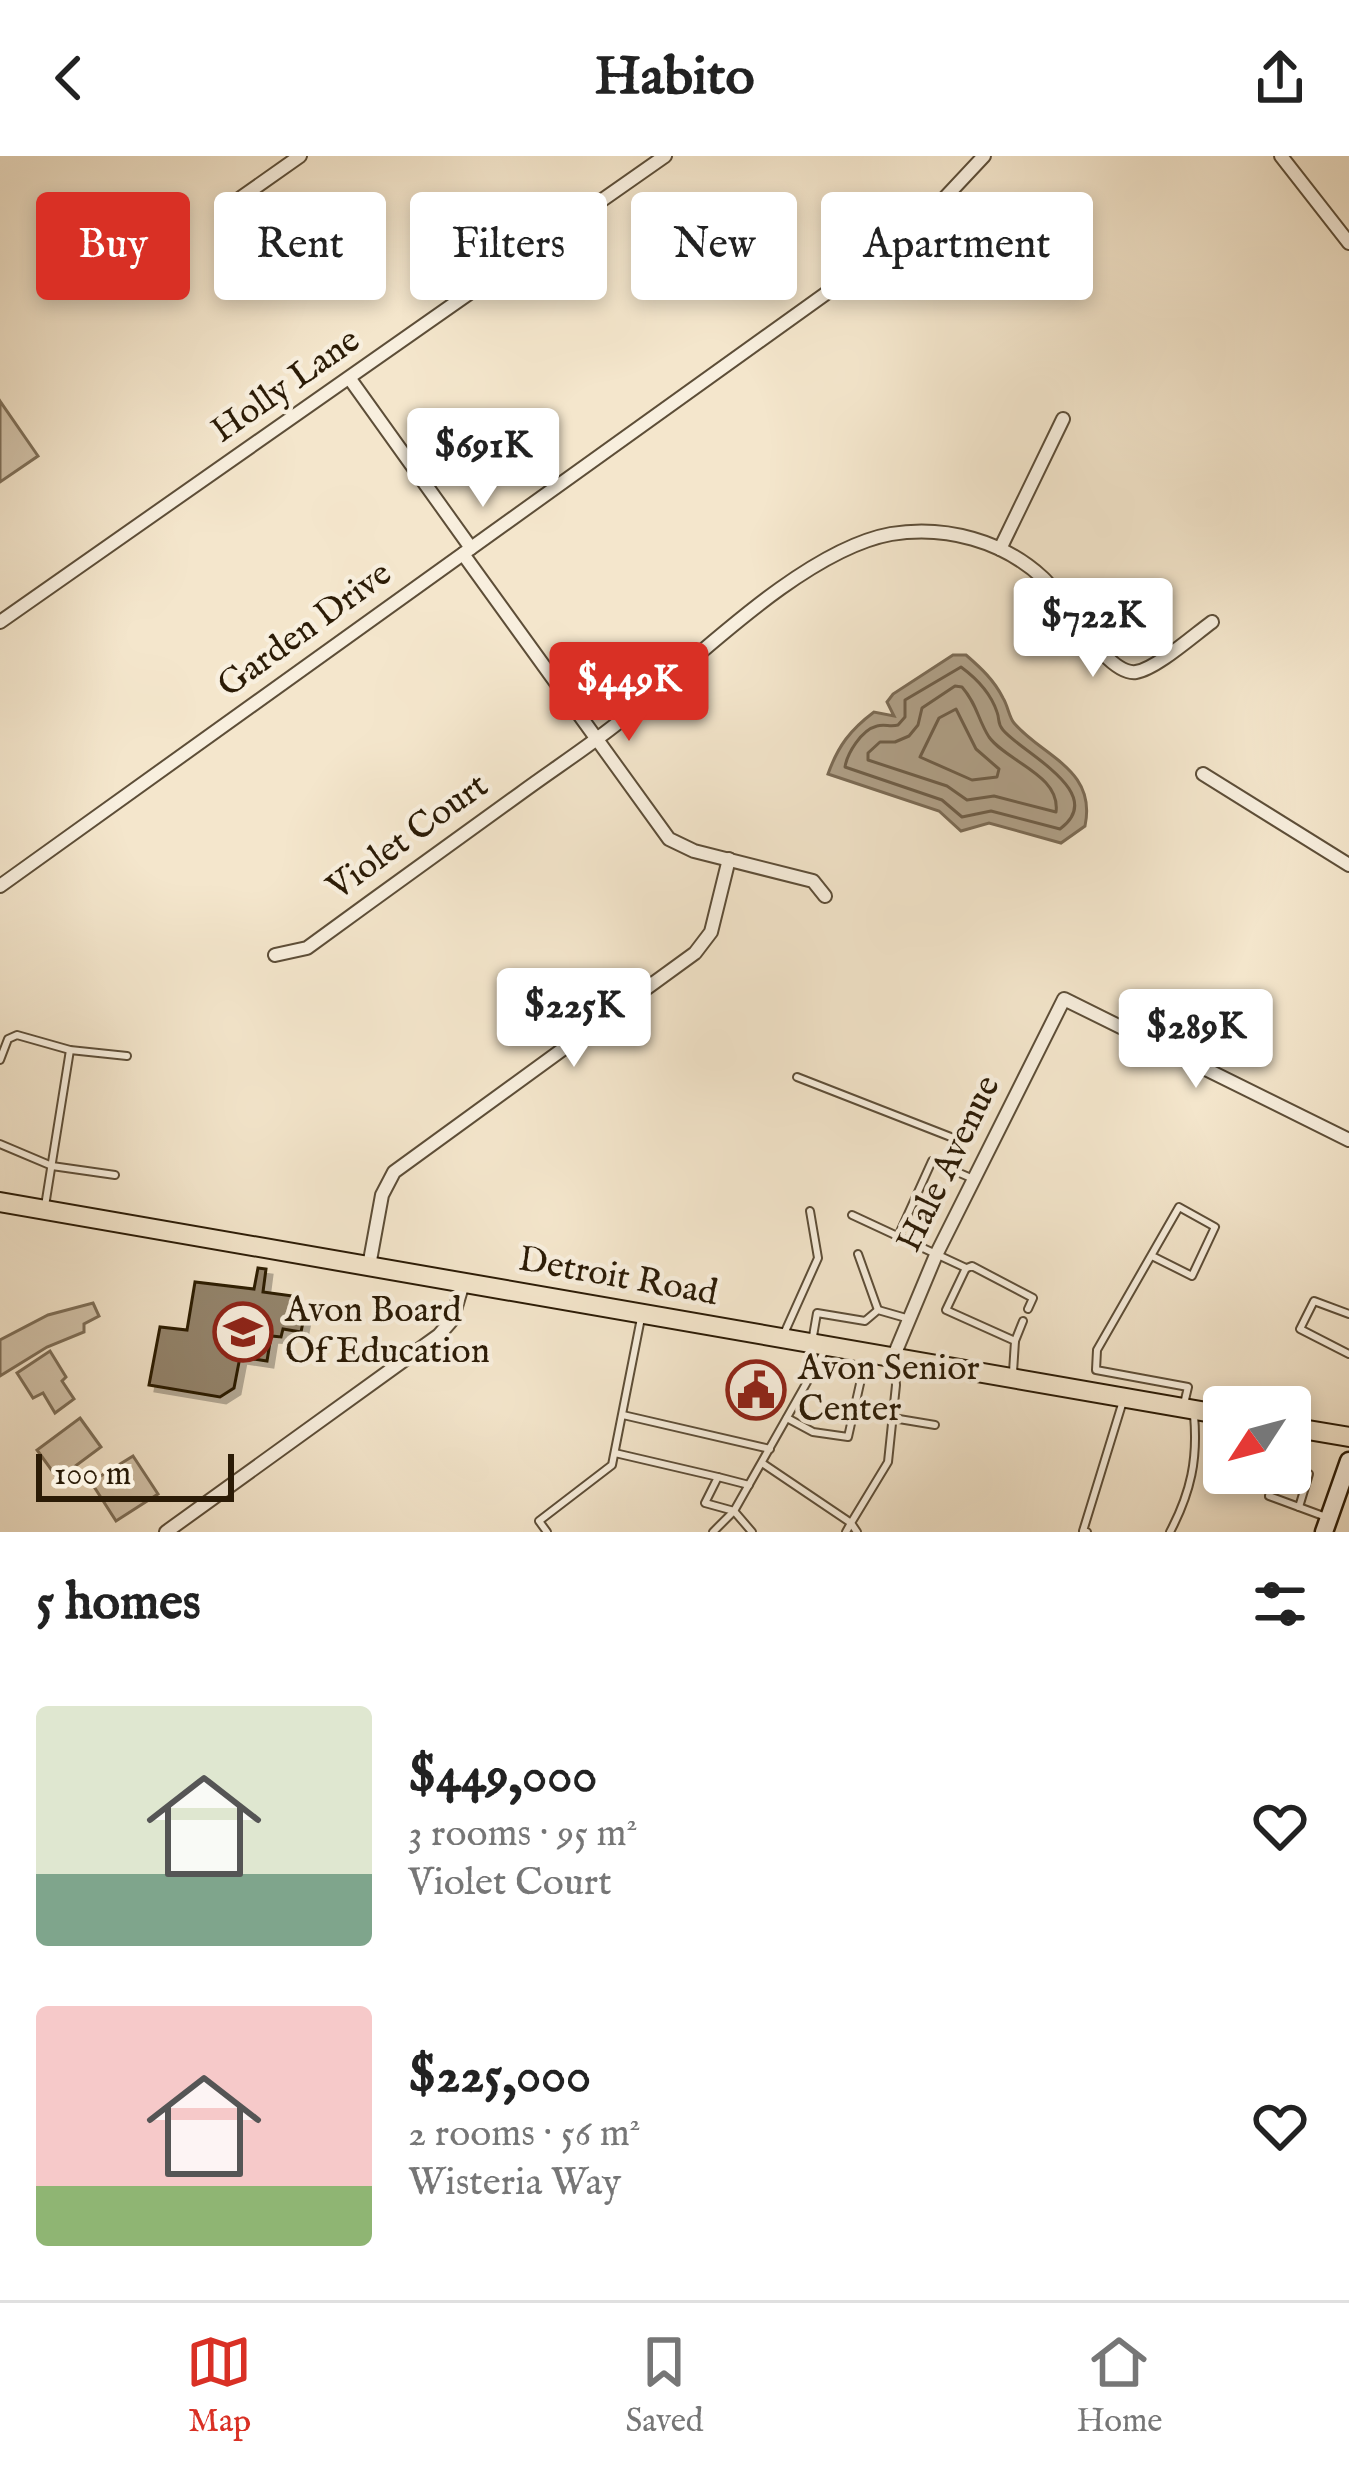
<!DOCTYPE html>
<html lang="en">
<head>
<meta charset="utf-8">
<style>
  body { margin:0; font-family:"IM FELL English",serif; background:#f6f6f6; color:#222; height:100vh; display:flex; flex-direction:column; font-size:45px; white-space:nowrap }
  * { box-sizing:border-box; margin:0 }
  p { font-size:39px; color:#767676 }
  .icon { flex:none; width:66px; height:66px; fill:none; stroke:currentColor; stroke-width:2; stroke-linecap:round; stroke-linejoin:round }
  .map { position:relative; height:1376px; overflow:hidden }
  .details { display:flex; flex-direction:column; background:#fff; flex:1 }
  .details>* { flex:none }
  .top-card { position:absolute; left:36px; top:36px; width:1278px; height:108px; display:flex; gap:24px }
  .needle { width:78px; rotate:234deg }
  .controls { position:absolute; left:1203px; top:1230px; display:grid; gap:24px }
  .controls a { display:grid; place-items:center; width:108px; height:108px; border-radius:12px; background:#fff; box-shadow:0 6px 18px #0003; font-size:60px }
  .scale { position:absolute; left:36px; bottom:30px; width:198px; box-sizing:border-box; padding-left:12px; border:6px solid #2b1b06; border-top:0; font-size:33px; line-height:42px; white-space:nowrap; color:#2b1b06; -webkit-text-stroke:9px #f8efde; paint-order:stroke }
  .price { position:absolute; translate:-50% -102px; padding:0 27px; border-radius:12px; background:#fff; color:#222; font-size:39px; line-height:78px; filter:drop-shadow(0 3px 6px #0008) }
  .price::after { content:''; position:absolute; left:50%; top:72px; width:36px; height:27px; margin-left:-18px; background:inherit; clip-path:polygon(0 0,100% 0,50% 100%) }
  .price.selected { background:#d93025; color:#fff }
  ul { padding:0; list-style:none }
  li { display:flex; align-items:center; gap:36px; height:300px; padding:0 36px }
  li span { display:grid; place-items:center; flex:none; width:336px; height:240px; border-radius:12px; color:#555 }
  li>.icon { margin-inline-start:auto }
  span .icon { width:144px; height:144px; fill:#fffc; stroke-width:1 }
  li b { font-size:51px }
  h2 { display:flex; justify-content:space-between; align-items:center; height:144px; padding:0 36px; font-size:51px }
  .pill { padding:0 42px; border-radius:12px; background:#fff; box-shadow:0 6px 18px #0003; font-size:42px; line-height:108px }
  .pill.selected { background:#d93025; color:#fff }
  header { display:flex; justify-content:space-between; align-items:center; height:156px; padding:0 36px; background:#fff; font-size:54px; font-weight:700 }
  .dock { display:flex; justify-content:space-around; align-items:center; height:168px; border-top:3px solid #e0e0e0; background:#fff; font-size:33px; color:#767676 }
  .dock a { display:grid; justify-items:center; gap:6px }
  .dock .selected { color:#d93025 }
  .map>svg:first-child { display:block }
</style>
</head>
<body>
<header><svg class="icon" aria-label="back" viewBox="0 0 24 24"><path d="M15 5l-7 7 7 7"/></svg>Habito<svg class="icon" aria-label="share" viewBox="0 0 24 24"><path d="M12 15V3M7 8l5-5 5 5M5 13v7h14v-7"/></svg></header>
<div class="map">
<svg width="1349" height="1376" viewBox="0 0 1349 1376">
  <defs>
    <filter id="shadow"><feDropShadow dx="6" dy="6" stdDeviation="0" flood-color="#0004"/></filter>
  </defs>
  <rect width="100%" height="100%" fill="#f4e6cc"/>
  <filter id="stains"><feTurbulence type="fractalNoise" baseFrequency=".00167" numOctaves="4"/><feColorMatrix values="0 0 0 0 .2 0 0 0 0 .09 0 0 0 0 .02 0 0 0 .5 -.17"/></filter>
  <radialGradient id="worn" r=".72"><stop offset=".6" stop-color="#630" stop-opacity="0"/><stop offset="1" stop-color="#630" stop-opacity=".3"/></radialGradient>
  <g fill="#d2c3aa" stroke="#7e6f58" stroke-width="3">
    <path d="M0,245L38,300L0,326Z"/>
    <path d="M93,1147L99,1160L84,1168V1176L47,1191L0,1220V1184L48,1159Z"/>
    <path d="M50,1195L66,1221L62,1225L74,1243L55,1257L43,1237L33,1242L17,1217Z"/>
    <path d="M80,1262L101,1291L58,1323L37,1294Z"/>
    <path d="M133,1300L158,1338L116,1365L91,1326Z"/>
  </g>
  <path fill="#b0a189" stroke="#7b6b55" stroke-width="3" d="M953,499H966C981,512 994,524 1003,542C1008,550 1009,561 1014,567C1043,601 1097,613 1085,670L1061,687L989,667L961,675L939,655L828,618C838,590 850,574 874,556L894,560L887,546L893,538Z"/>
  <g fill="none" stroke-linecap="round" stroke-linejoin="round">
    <g stroke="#6e5e48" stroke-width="3">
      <path d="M961,511C976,522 991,538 997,556C1000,564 997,567 1003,574C1022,597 1109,637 1060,673L991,655L962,661L942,644L845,611C847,598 861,574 877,570C884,568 891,571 898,569L905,561V544Z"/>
      <path d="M955,530L962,531C977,548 978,564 989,581C1007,606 1061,619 1056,656L994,640L967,644L947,630L868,604V597L880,586H895L909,580L918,569L922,552Z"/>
      <path d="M956,553L976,593L999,613L997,621L972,624L920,601L939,562Z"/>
    </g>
  </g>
  <path fill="#94856d" stroke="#2b1b06" stroke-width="3" filter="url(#shadow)" d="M258,1112L266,1113L263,1136L300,1141L297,1159L304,1161L301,1176L283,1173L281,1181L271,1180L267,1205L240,1201L234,1232L220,1241L149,1229L160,1171L187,1174L195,1126L254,1133Z"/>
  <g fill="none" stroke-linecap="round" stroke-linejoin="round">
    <g stroke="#5d4e38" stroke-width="10">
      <g id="service">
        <path d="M0,904L8,883L17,879L70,894L127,900"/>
        <path d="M797,921L961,985L948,1012"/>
        <path d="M0,988L52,1010L115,1019"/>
        <path d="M45,1050L70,894"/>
        <path d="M852,1059L966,1112L946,1154L1015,1185L1013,1216"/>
        <path d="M899,1078L932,1005L971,1022"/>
        <path d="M858,1098L878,1154"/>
        <path d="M1152,1100L1192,1120L1215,1071L1179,1051L1097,1194L1096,1214L1188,1231L1184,1248"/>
        <path d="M967,1112L972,1110L1033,1142L1028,1153"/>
        <path d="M1349,1158L1314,1145L1300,1173L1349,1198"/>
        <path d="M783,1180L818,1102L810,1055"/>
        <path d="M1015,1185L1023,1165"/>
        <path d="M812,1186L817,1157L865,1165L878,1154L906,1162"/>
        <path d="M623,1259L770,1293"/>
        <path d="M787,1262L813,1276L848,1281L866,1201"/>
        <path d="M893,1262L935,1269"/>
        <path d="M615,1297L718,1321L705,1347L734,1355L752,1376"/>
        <path d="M762,1307L851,1367L846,1376"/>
        <path d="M1290,1313L1309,1318L1299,1351"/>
        <path d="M1274,1317L1269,1340L1326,1361"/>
        <path d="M718,1321L749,1329"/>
        <path d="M547,1376L539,1365L612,1309L641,1162"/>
        <path d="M713,1376L734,1355L824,1196"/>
        <path d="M857,1376L851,1367L888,1306L896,1229L894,1205"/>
        <path d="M1087,1376L1083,1375L1123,1245"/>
        <path d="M1170,1376C1191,1336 1198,1303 1194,1259"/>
      </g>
    </g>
    <g stroke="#5d4e38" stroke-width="16">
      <g id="minor">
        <path d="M1281,0L1349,87"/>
        <path d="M222,55L300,0"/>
        <path d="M350,223L471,392"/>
        <path d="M1000,393L1063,263"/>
        <path d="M463,398L669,683L694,695L813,725L825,740"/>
        <path d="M0,466L665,0"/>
        <path d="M1203,618L1349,709"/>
        <path d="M0,730L888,93L925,63L984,0"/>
        <path d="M275,799L307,792C378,740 449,689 521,637C555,612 591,589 624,562C693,506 803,394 891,378C946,369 1003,385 1043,422C1066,443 1106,520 1136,516C1156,513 1194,479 1212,466"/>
        <path d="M369,1110L382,1039L394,1016L695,797L711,776L729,703"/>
        <path d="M893,1202L936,1099L1064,843L1349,984"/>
        <path d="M166,1376L439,1179L452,1164L463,1127"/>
      </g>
    </g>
    <g stroke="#2b1b06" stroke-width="21">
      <path id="secondary" d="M1324,1376L1349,1305"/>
    </g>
    <g stroke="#2b1b06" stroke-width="22">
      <g id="primary">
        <path d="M0,1046L1224,1259"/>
        <path d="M1290,1271L1349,1281"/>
      </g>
    </g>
    <use href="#service" stroke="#f8efde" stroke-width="6"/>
    <use href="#minor" stroke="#f8efde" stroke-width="12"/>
    <use href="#secondary" stroke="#f8efde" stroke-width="16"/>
    <use href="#primary" stroke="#f4e6cc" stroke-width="18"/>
  </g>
  <defs>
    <g id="school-ring" transform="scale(3)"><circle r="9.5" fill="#f8efde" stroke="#8f2418" stroke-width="1.5"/><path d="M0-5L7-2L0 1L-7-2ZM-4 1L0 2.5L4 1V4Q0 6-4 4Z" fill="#8f2418"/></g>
    <g id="civic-ring" transform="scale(3)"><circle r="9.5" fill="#f8efde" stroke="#8f2418" stroke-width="1.5"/><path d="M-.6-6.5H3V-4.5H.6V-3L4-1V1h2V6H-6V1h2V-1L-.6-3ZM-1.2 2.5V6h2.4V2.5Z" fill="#8f2418"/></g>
  </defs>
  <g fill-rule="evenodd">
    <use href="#school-ring" x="243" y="1176"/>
    <use href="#civic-ring" x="756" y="1234"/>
  </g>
  <g text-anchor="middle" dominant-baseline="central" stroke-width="9" stroke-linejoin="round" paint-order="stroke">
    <g font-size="36" fill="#2b1b06" stroke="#f8efde">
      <text transform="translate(286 230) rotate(-35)">Holly Lane</text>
      <text transform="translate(305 474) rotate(-36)">Garden Drive</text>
      <text transform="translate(408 681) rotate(-36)">Violet Court</text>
      <text transform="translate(949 1008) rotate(-64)">Hale Avenue</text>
      <text transform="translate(618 1121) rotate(10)">Detroit Road</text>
    </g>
    <g font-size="36" fill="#2b1b06" stroke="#f8efde" text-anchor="start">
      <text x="285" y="1155">Avon Board<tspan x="285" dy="41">Of Education</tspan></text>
      <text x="798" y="1213">Avon Senior<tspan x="798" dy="41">Center</tspan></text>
    </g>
  </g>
  <rect width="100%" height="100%" filter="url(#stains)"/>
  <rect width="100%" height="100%" fill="url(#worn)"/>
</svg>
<div class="controls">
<a><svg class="needle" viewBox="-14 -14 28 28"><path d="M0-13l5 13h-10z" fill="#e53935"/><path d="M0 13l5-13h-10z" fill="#767676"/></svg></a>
</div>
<div class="scale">100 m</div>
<b class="price" style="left:483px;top:354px">$691K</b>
<b class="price" style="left:1093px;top:524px">$722K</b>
<b class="price selected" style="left:629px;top:588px">$449K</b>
<b class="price" style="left:574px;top:914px">$225K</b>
<b class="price" style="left:1196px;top:935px">$289K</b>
<div class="top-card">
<a class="pill selected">Buy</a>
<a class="pill">Rent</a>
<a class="pill">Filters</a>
<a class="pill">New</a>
<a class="pill">Apartment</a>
</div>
</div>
<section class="details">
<h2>5 homes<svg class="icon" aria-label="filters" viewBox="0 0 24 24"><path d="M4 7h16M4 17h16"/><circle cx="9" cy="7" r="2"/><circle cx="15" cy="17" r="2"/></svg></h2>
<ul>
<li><span style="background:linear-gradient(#dfe7d0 70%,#7fa58c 0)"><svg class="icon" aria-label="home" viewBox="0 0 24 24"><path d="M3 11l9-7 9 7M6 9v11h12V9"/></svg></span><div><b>$449,000</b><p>3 rooms · 95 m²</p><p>Violet Court</p></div><svg class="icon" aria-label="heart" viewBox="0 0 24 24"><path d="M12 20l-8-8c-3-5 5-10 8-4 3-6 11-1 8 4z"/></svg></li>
<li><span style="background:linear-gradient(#f6c9c9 75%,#8fb573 0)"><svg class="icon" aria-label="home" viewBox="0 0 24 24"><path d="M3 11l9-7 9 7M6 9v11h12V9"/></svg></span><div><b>$225,000</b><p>2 rooms · 56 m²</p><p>Wisteria Way</p></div><svg class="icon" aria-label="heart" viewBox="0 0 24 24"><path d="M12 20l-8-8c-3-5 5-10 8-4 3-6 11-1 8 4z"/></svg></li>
</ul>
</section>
<nav class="dock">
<a class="selected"><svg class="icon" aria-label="map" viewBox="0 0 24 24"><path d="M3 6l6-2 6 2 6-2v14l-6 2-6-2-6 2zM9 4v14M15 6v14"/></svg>Map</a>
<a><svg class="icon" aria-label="saved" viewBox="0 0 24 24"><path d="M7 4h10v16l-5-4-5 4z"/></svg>Saved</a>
<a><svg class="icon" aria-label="home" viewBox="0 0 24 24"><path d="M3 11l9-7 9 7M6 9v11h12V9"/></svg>Home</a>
</nav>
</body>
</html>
